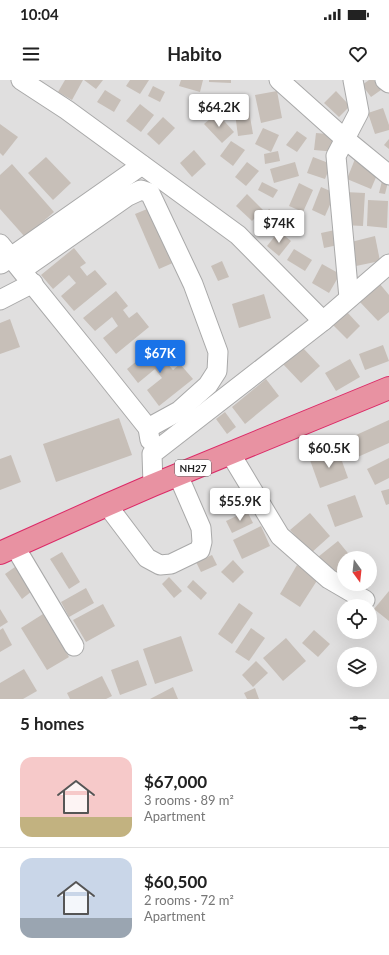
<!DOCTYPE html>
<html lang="en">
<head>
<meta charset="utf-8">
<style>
  body { margin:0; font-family:Lato,sans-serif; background:#f2f2f2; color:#222; height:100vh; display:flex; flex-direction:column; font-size:15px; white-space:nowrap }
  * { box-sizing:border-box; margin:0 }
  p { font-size:13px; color:#767676 }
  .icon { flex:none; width:22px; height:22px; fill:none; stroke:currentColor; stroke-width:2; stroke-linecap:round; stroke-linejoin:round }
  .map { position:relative; height:619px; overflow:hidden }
  .details { display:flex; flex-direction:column; background:#fff; flex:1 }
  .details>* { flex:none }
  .needle { width:26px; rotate:165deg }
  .controls { position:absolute; left:337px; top:471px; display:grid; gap:8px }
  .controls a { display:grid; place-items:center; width:40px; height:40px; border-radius:50%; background:#fff; box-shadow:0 4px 16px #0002; font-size:20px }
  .price { position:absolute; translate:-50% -34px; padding:0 9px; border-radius:4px; background:#fff; color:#222; font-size:13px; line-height:26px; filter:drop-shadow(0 1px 2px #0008) }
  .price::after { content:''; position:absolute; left:50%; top:24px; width:12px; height:9px; margin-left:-6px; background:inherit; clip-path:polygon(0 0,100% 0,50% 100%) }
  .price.current { background:#1a73e8; color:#fff }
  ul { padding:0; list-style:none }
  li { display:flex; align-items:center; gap:12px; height:100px; padding:0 20px }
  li+li { border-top:1px solid #e0e0e0 }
  li span { display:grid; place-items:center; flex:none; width:112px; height:80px; border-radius:12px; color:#555 }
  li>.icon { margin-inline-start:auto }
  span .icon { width:48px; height:48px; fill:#fffc; stroke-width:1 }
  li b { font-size:17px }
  h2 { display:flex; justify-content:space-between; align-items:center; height:48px; padding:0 20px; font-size:17px }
  .status { display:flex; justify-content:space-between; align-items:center; height:28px; padding:0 20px; background:#fff; direction:ltr }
  .status svg { height:11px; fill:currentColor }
  header { display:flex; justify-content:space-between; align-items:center; height:52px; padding:0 20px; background:#fff; font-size:18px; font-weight:700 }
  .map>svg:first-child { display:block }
</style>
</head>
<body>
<div class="status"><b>10:04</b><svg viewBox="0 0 49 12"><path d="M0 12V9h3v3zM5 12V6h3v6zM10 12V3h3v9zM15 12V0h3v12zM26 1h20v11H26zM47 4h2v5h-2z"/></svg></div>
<header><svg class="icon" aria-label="menu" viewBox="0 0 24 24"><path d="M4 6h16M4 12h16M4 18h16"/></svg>Habito<svg class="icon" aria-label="heart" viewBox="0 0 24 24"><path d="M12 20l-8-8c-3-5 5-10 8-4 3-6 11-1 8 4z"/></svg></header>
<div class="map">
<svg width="389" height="619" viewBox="0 0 389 619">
  <rect width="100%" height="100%" fill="#f2efe9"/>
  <path fill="#e0dfdf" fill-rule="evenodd" d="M0,0H389V619H0ZM344,478H370V504H344ZM344,526H370V552H344ZM344,574H370V600H344Z"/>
  <g fill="#c7bfb8">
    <path d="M65,0H83L72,20L58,12Z"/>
    <path d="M84,0H103L96,9Z"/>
    <path d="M130,0H149L140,14L126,6Z"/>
    <path d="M181,0H203L200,12L179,6Z"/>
    <path d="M209,0H231V3L209,2Z"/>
    <path d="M369,0H374L381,10L371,17L362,5Z"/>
    <path d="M153,6L165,12L160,22L148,16Z"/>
    <path d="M105,10L121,20L114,32L97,22Z"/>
    <path d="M277,11L282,38L261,43L255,15Z"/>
    <path d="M336,11L350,26L339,37L324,23Z"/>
    <path d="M140,24L154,35L141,52L126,41Z"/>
    <path d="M383,28L389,45V50L375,54L368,33Z"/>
    <path d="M249,31L253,54L238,56L235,33Z"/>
    <path d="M217,33L234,52L222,63L204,44Z"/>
    <path d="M163,37L175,48L159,65L147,54Z"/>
    <path d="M0,44L18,57L3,76L0,73Z"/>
    <path d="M263,48L279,55L271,72L255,64Z"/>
    <path d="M297,51L307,58L297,72L286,65Z"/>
    <path d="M316,53L339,55L337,72L314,70Z"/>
    <path d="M389,59V69L384,65Z"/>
    <path d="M231,61L245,70L233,86L220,76Z"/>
    <path d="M194,70L206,84L192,97L180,83Z"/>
    <path d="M278,71L280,81L265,84L264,74Z"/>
    <path d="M46,77L71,103L53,120L28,93Z"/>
    <path d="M313,77L331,84L325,99L307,93Z"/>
    <path d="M355,79L380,88L371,109L347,99Z"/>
    <path d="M247,82L259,91L246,106L235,97Z"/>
    <path d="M295,82L299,96L274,103L270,89Z"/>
    <path d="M12,84L54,132L25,157L0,129V95Z"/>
    <path d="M382,101L388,102L385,114L379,113Z"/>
    <path d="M262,102L278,110L273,118L258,110Z"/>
    <path d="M299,103L313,110L303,132L289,126Z"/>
    <path d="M321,107L335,113L325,136L312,130Z"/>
    <path d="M345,112L365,113L363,146L343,145Z"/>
    <path d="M247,114L263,130L252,141L236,126Z"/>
    <path d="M368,120L388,121L387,148L367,146Z"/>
    <path d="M152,127L175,182L159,189L135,134Z"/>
    <path d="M269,129L283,140L276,149L262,138Z"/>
    <path d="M335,150L338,165L324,168L321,153Z"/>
    <path d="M279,151L291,161L279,176L267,166Z"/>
    <path d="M375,156L380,181L356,186L351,162Z"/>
    <path d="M74,168L86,183L80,187L87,196L95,190L107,204L74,231L61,216L76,203L69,195L53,209L41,195Z"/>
    <path d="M294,169L312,180L305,191L287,180Z"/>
    <path d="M222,181L229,197L218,201L211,186Z"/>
    <path d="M322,184L340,194L329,213L312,203Z"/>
    <path d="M379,203L389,215V232L378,241L359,221Z"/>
    <path d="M116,211L128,226L123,230L129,238L137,232L149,247L116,274L103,258L118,246L112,237L95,251L83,238Z"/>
    <path d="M264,214L271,238L239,248L232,224Z"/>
    <path d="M346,231L360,246L347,259L332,244Z"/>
    <path d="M10,239L20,267L0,274V243Z"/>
    <path d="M159,263L172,278L166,282L173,290L180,284L193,299L159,326L147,310L162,298L155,289L138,303L127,289Z"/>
    <path d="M383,265L389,281L365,290L359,274Z"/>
    <path d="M302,267L320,286L301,303L283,284Z"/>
    <path d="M350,279L360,297L336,311L325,293Z"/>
    <path d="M266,299L279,316L245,344L232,327Z"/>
    <path d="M225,332L236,347L227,354L216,339Z"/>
    <path d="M119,338L132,375L56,402L43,364Z"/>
    <path d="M389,340V363L351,380L343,361Z"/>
    <path d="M338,370L348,398L320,408L310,380Z"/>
    <path d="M11,375L21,402L0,410V379Z"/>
    <path d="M389,378V398L375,405L367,389Z"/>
    <path d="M235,408L243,423L223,433L215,419Z"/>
    <path d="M389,409V424L386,425L381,411Z"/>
    <path d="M355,415L363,437L335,447L327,425Z"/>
    <path d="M247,431L253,443L232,453L226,441Z"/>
    <path d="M310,433L330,456L311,473L290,450Z"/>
    <path d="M261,446L270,466L242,479L233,460Z"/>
    <path d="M338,461L352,478H344V501L341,503L318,477Z"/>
    <path d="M62,472L80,502L69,509L50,479Z"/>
    <path d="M212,475L217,485L201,492L196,482Z"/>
    <path d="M233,480L244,492L233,503L221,492Z"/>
    <path d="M297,485L318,499L300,527L280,514Z"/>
    <path d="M15,487L32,511L22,519L5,494Z"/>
    <path d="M169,497L182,511L174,518L162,504Z"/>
    <path d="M193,500L207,513L201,520L187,507Z"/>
    <path d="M86,508L94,523L69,537L61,522Z"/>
    <path d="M389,511V541L374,529Z"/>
    <path d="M239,523L253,533L232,564L218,554Z"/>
    <path d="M103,524L115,546L86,562L73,540Z"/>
    <path d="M0,529L8,542L0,547Z"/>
    <path d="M43,534L69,577L47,590L21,548Z"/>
    <path d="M3,548L12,565L0,572V550Z"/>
    <path d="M251,548L265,558L249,581L235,572Z"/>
    <path d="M314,550L330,564L318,577L302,563Z"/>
    <path d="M181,556L193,591L155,604L143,569Z"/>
    <path d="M286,558L306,581L283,601L263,578Z"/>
    <path d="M138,580L147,605L120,615L111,590Z"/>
    <path d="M256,581L268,593L253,607L242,595Z"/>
    <path d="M24,589L37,611L23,619H0V603Z"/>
    <path d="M102,596L112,616L106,619H70L67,613Z"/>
    <path d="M173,607L178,619H150Z"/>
    <path d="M255,608L259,619H247L244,613Z"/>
  </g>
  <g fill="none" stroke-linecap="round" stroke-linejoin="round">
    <g stroke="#a9a9a9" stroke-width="21">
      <g id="minor">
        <path d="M21,0L67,30L238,155L323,241"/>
        <path d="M279,0L345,59L389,95"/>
        <path d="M385,0L389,3"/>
        <path d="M0,164L97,284L148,348L150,360"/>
        <path d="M1,184L142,85"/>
        <path d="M22,190L128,116L141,110L150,113L193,204L218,272L217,291L208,305L179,331L148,348"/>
        <path d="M349,218L336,76L359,32L353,0"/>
        <path d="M0,220L33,203"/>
        <path d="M230,373L280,456L329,499L365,520"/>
        <path d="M153,405L152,374L323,241L389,184"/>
        <path d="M107,425L147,478L160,485L171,484L200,470L202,462L201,448L178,395"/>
        <path d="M15,467L74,566"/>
      </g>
    </g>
    <g stroke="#dc2a67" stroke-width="24">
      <path id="highway" d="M0,473L107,425L153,405L389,308"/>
    </g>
    <use href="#minor" stroke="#fff" stroke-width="19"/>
    <use href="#highway" stroke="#e892a2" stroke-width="22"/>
  </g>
  <g text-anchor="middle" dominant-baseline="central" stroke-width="3.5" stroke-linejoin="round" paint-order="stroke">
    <rect fill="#fff" stroke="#646464" stroke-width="1" x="175" y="380" width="36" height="16" rx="3"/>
    <g font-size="10" font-weight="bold" fill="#222">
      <text x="193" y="388">NH27</text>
    </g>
  </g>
</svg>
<div class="controls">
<a><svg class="needle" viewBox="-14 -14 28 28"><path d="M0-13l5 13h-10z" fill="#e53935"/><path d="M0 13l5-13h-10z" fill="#767676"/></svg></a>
<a><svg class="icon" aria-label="locate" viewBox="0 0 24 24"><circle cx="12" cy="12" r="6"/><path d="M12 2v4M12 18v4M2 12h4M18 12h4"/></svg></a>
<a><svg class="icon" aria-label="layers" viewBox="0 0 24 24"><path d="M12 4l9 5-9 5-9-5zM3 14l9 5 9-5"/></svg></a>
</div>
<b class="price" style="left:219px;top:48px">$64.2K</b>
<b class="price" style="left:279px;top:164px">$74K</b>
<b class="price current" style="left:160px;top:294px">$67K</b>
<b class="price" style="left:329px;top:389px">$60.5K</b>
<b class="price" style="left:240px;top:442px">$55.9K</b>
</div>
<section class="details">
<h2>5 homes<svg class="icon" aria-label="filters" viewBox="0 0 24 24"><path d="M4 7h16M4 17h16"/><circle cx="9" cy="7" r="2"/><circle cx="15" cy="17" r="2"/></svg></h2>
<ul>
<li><span style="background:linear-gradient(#f6c9c9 75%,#c2b280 0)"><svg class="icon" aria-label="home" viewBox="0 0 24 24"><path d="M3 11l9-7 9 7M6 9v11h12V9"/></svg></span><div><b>$67,000</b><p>3 rooms · 89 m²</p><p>Apartment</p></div></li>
<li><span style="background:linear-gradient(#c9d6e8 75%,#9aa5b1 0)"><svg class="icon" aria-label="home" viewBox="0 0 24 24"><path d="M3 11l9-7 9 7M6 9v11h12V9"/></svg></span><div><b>$60,500</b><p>2 rooms · 72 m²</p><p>Apartment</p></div></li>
</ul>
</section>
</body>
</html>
